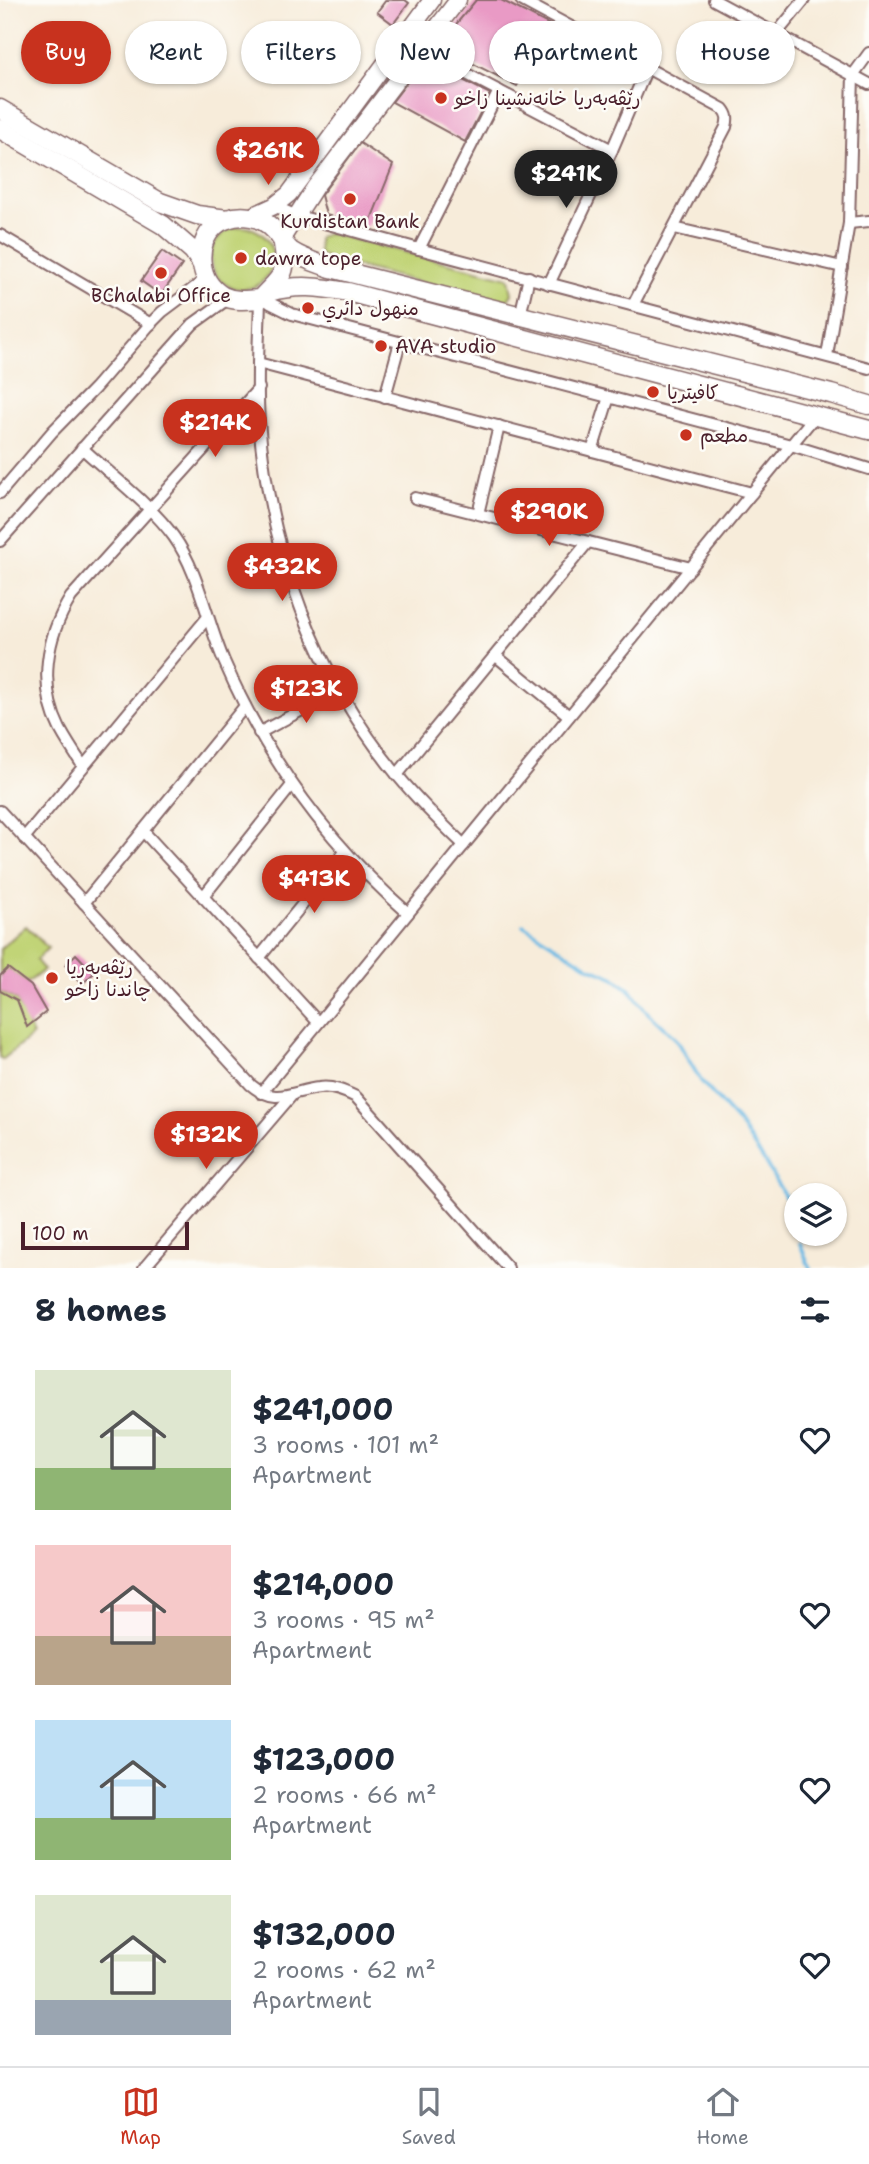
<!DOCTYPE html>
<html lang="en">
<head>
<meta charset="utf-8">
<style>
  body { margin:0; font-family:"Shantell Sans","Playpen Sans Arabic",sans-serif; background:#f6f6f7; color:#1f2937; height:100vh; display:flex; flex-direction:column; font-size:26px; white-space:nowrap }
  * { box-sizing:border-box; margin:0 }
  p { font-size:23px; color:#747a83 }
  .icon { flex:none; width:38px; height:38px; fill:none; stroke:currentColor; stroke-width:2; stroke-linecap:round; stroke-linejoin:round }
  .map { position:relative; height:1268px; overflow:hidden }
  .panel { display:flex; flex-direction:column; background:#fff; flex:1 }
  .panel>* { flex:none }
  .banner { position:absolute; left:21px; top:21px; width:828px; height:63px; display:flex; gap:14px }
  .fabs { position:absolute; left:784px; top:1183px; display:grid; gap:14px }
  .fabs a { display:grid; place-items:center; width:63px; height:63px; border-radius:50%; background:#fff; box-shadow:0 2px 5px #0004; font-size:35px }
  .scale { position:absolute; left:21px; bottom:18px; width:168px; box-sizing:border-box; padding-left:7px; border:4px solid #4a1f2b; border-top:0; font-size:19px; line-height:24px; white-space:nowrap; color:#4a1f2b; -webkit-text-stroke:5px #fdfcf7; paint-order:stroke }
  .price { position:absolute; translate:-50% -60px; padding:0 16px; border-radius:24px; background:#c8321e; color:#fff; font-size:23px; line-height:46px; filter:drop-shadow(0 2px 4px #0008) }
  .price::after { content:''; position:absolute; left:50%; top:42px; width:21px; height:16px; margin-left:-10px; background:inherit; clip-path:polygon(0 0,100% 0,50% 100%) }
  .price.active { background:#222; color:#fff }
  ul { padding:0; list-style:none }
  li { display:flex; align-items:center; gap:21px; height:175px; padding:0 35px }
  li span { display:grid; place-items:center; flex:none; width:196px; height:140px; border-radius:0px; color:#555 }
  li>.icon { margin-inline-start:auto }
  span .icon { width:84px; height:84px; fill:#fffc; stroke-width:1 }
  li b { font-size:30px }
  h2 { display:flex; justify-content:space-between; align-items:center; height:84px; padding:0 35px; font-size:30px }
  .pill { padding:0 24px; border-radius:32px; background:#fff; box-shadow:0 2px 5px #0004; font-size:24px; line-height:63px }
  .pill.active { background:#c8321e; color:#fff }
  .menu { display:flex; justify-content:space-around; align-items:center; height:98px; border-top:2px solid #e0e1e3; background:#fff; font-size:19px; color:#747a83 }
  .menu a { display:grid; justify-items:center; gap:4px }
  .menu .active { color:#c8321e }
  .map>svg:first-child { display:block }
</style>
</head>
<body>
<div class="map">
<svg width="869" height="1268" viewBox="0 0 869 1268">
  <rect width="100%" height="100%" fill="#fdfcf7"/>
  <filter id="ink" filterUnits="userSpaceOnUse"><feTurbulence type="fractalNoise" baseFrequency=".0143" numOctaves="2"/><feDisplacementMap in="SourceGraphic" scale="14" xChannelSelector="R" yChannelSelector="G"/><feConvolveMatrix kernelMatrix="1 2 1 2 8 2 1 2 1" color-interpolation-filters="sRGB"/></filter>
  <filter id="wash" filterUnits="userSpaceOnUse"><feTurbulence type="fractalNoise" baseFrequency=".00686" numOctaves="4" result="noise"/><feDisplacementMap in="SourceGraphic" scale="28" xChannelSelector="R" yChannelSelector="G"/><feGaussianBlur stdDeviation="1.57" result="paint"/><feColorMatrix in="noise" values="0 0 0 0 0 0 0 0 0 0 0 0 0 0 0 0 0 1.4 0 .05"/><feComposite in="paint" operator="in"/></filter>
  <g filter="url(#wash)">
    <rect width="100%" height="100%" fill="#f7ecda"/>
    <g fill="#c1d477" stroke="#867a51" stroke-width="2">
      <circle cx="242" cy="258" r="31"/>
      <path d="M328,233L509,278L512,294L505,304L336,261L319,254L318,238Z"/>
      <path d="M26,926L48,948L36,960L44,970L27,983L8,969L0,976V949Z"/>
      <path d="M0,991L17,1000L33,1035L2,1060L0,1058Z"/>
    </g>
    <g fill="none" stroke-linecap="round" stroke-linejoin="round">
      <g stroke="#69b9e4" stroke-width="3.5">
        <path d="M523,925L589,967L613,977L630,990L646,1011L677,1040L701,1081L738,1122L765,1162L787,1200"/>
        <path d="M800,1244L810,1268"/>
      </g>
    </g>
    <g id="blocks">
      <g fill="#e99ac5">
        <path d="M386,0H405L409,3L393,24L377,12Z"/>
        <path d="M476,0H501L550,25L517,86L438,46Z"/>
        <path d="M64,53L73,59L62,78L52,72Z"/>
        <path d="M424,60L490,94L465,142L392,102Z"/>
        <path d="M360,143L393,165L368,227L326,215L321,195Z"/>
        <path d="M162,251L182,265L161,295L141,281Z"/>
        <path d="M76,954L94,973L82,984L65,965Z"/>
        <path d="M8,968L31,986L46,1012L27,1027L17,1000L0,991V976Z"/>
      </g>
    </g>
  </g>
  <g filter="url(#ink)">
    <use href="#blocks" fill-opacity="0" stroke="#876768" stroke-width="2"/>
    <g fill="none" stroke-linecap="round" stroke-linejoin="round">
      <g stroke="#876768" stroke-width="14">
        <g id="street">
          <path d="M521,0L723,109C728,115 728,119 726,127L633,305"/>
          <path d="M714,0L869,84"/>
          <path d="M777,33L804,0"/>
          <path d="M419,49L612,150"/>
          <path d="M274,206L295,215L419,249L869,368"/>
          <path d="M849,223L869,221"/>
          <path d="M674,228L842,267"/>
          <path d="M0,235L151,324"/>
          <path d="M419,249L499,91"/>
          <path d="M549,284L612,150L647,68"/>
          <path d="M263,296L270,303L292,314L791,445L869,469"/>
          <path d="M260,299C259,340 256,381 259,421C269,550 315,675 398,776C418,800 441,823 464,845"/>
          <path d="M520,316L529,277"/>
          <path d="M827,356L849,223L853,75L869,53"/>
          <path d="M258,363L752,493"/>
          <path d="M385,397L400,342"/>
          <path d="M82,448C110,474 153,507 174,537C199,572 207,622 224,661C266,758 328,843 408,913"/>
          <path d="M592,451L609,397"/>
          <path d="M0,493L52,432L95,388L152,322L162,312L206,279"/>
          <path d="M415,498L691,568"/>
          <path d="M478,514L499,426"/>
          <path d="M0,541L193,324L229,298"/>
          <path d="M496,656L569,716"/>
          <path d="M259,733L339,690"/>
          <path d="M83,766C75,754 67,742 60,729C38,686 46,637 71,597L259,388"/>
          <path d="M397,775L588,542"/>
          <path d="M0,811L251,1085C276,1106 292,1091 319,1088C332,1086 344,1091 356,1097L508,1268"/>
          <path d="M143,831L318,1022"/>
          <path d="M24,838L208,617"/>
          <path d="M203,897L292,785"/>
          <path d="M84,903L245,706"/>
          <path d="M259,958L345,852"/>
          <path d="M261,1093L814,417"/>
          <path d="M144,1268L292,1095"/>
        </g>
      </g>
      <g stroke="#876768" stroke-width="19">
        <g id="secondary">
          <path d="M250,217L274,206L289,194L432,0"/>
          <path d="M281,240L315,187L458,0"/>
        </g>
      </g>
      <g stroke="#876768" stroke-width="21">
        <g id="primary">
          <path d="M0,109L160,202L197,215L227,219"/>
          <path d="M0,129L163,225L193,251L201,263"/>
          <path d="M283,244C289,276 279,278 260,299C248,300 235,302 223,296C198,282 194,245 215,226C232,212 259,213 274,230C281,237 283,244 291,251C303,259 317,263 331,268L831,394L869,405"/>
          <path d="M269,292C297,284 320,287 348,292L869,430"/>
        </g>
      </g>
      <use href="#street" stroke="#fff" stroke-width="10"/>
      <use href="#secondary" stroke="#fff" stroke-width="16"/>
      <use href="#primary" stroke="#fff" stroke-width="18"/>
    </g>
  </g>
  <g fill="#c8321e" stroke="#fdfcf7" stroke-width="2.5">
    <circle cx="441" cy="98" r="7"/>
    <circle cx="350" cy="199" r="7"/>
    <circle cx="241" cy="258" r="7"/>
    <circle cx="161" cy="273" r="7"/>
    <circle cx="308" cy="308" r="7"/>
    <circle cx="381" cy="346" r="7"/>
    <circle cx="653" cy="392" r="7"/>
    <circle cx="686" cy="435" r="7"/>
    <circle cx="52" cy="978" r="7"/>
  </g>
  <g text-anchor="middle" dominant-baseline="central" stroke-width="5" stroke-linejoin="round" paint-order="stroke">
    <g font-size="19" fill="#4a1f2b" stroke="#fdfcf7" text-anchor="start">
      <text x="455" y="98">رێڤه‌به‌ريا خانه‌نشينا زاخو</text>
      <text x="350" y="221" text-anchor="middle">Kurdistan Bank</text>
      <text x="255" y="258">dawra tope</text>
      <text x="161" y="295" text-anchor="middle">BChalabi Office</text>
      <text x="322" y="308">منهول دائري</text>
      <text x="395" y="346">AVA studio</text>
      <text x="667" y="392">كافيتريا</text>
      <text x="700" y="435">مطعم</text>
      <text x="66" y="967">رێڤه‌به‌ريا<tspan x="66" dy="22">چاندنا زاخو</tspan></text>
    </g>
  </g>
</svg>
<div class="fabs">
<a><svg class="icon" aria-label="layers" viewBox="0 0 24 24"><path d="M12 4l9 5-9 5-9-5zM3 14l9 5 9-5"/></svg></a>
</div>
<div class="scale">100 m</div>
<b class="price" style="left:268px;top:187px">$261K</b>
<b class="price active" style="left:566px;top:210px">$241K</b>
<b class="price" style="left:215px;top:459px">$214K</b>
<b class="price" style="left:549px;top:548px">$290K</b>
<b class="price" style="left:282px;top:603px">$432K</b>
<b class="price" style="left:306px;top:725px">$123K</b>
<b class="price" style="left:314px;top:915px">$413K</b>
<b class="price" style="left:206px;top:1171px">$132K</b>
<div class="banner">
<a class="pill active">Buy</a>
<a class="pill">Rent</a>
<a class="pill">Filters</a>
<a class="pill">New</a>
<a class="pill">Apartment</a>
<a class="pill">House</a>
</div>
</div>
<section class="panel">
<h2>8 homes<svg class="icon" aria-label="filters" viewBox="0 0 24 24"><path d="M4 7h16M4 17h16"/><circle cx="9" cy="7" r="2"/><circle cx="15" cy="17" r="2"/></svg></h2>
<ul>
<li><span style="background:linear-gradient(#dfe7d0 70%,#8fb573 0)"><svg class="icon" aria-label="home" viewBox="0 0 24 24"><path d="M3 11l9-7 9 7M6 9v11h12V9"/></svg></span><div><b>$241,000</b><p>3 rooms · 101 m²</p><p>Apartment</p></div><svg class="icon" aria-label="heart" viewBox="0 0 24 24"><path d="M12 20l-8-8c-3-5 5-10 8-4 3-6 11-1 8 4z"/></svg></li>
<li><span style="background:linear-gradient(#f6c9c9 65%,#b9a48a 0)"><svg class="icon" aria-label="home" viewBox="0 0 24 24"><path d="M3 11l9-7 9 7M6 9v11h12V9"/></svg></span><div><b>$214,000</b><p>3 rooms · 95 m²</p><p>Apartment</p></div><svg class="icon" aria-label="heart" viewBox="0 0 24 24"><path d="M12 20l-8-8c-3-5 5-10 8-4 3-6 11-1 8 4z"/></svg></li>
<li><span style="background:linear-gradient(#bfe0f5 70%,#8fb573 0)"><svg class="icon" aria-label="home" viewBox="0 0 24 24"><path d="M3 11l9-7 9 7M6 9v11h12V9"/></svg></span><div><b>$123,000</b><p>2 rooms · 66 m²</p><p>Apartment</p></div><svg class="icon" aria-label="heart" viewBox="0 0 24 24"><path d="M12 20l-8-8c-3-5 5-10 8-4 3-6 11-1 8 4z"/></svg></li>
<li><span style="background:linear-gradient(#dfe7d0 75%,#9aa5b1 0)"><svg class="icon" aria-label="home" viewBox="0 0 24 24"><path d="M3 11l9-7 9 7M6 9v11h12V9"/></svg></span><div><b>$132,000</b><p>2 rooms · 62 m²</p><p>Apartment</p></div><svg class="icon" aria-label="heart" viewBox="0 0 24 24"><path d="M12 20l-8-8c-3-5 5-10 8-4 3-6 11-1 8 4z"/></svg></li>
</ul>
</section>
<nav class="menu">
<a class="active"><svg class="icon" aria-label="map" viewBox="0 0 24 24"><path d="M3 6l6-2 6 2 6-2v14l-6 2-6-2-6 2zM9 4v14M15 6v14"/></svg>Map</a>
<a><svg class="icon" aria-label="saved" viewBox="0 0 24 24"><path d="M7 4h10v16l-5-4-5 4z"/></svg>Saved</a>
<a><svg class="icon" aria-label="home" viewBox="0 0 24 24"><path d="M3 11l9-7 9 7M6 9v11h12V9"/></svg>Home</a>
</nav>
</body>
</html>
